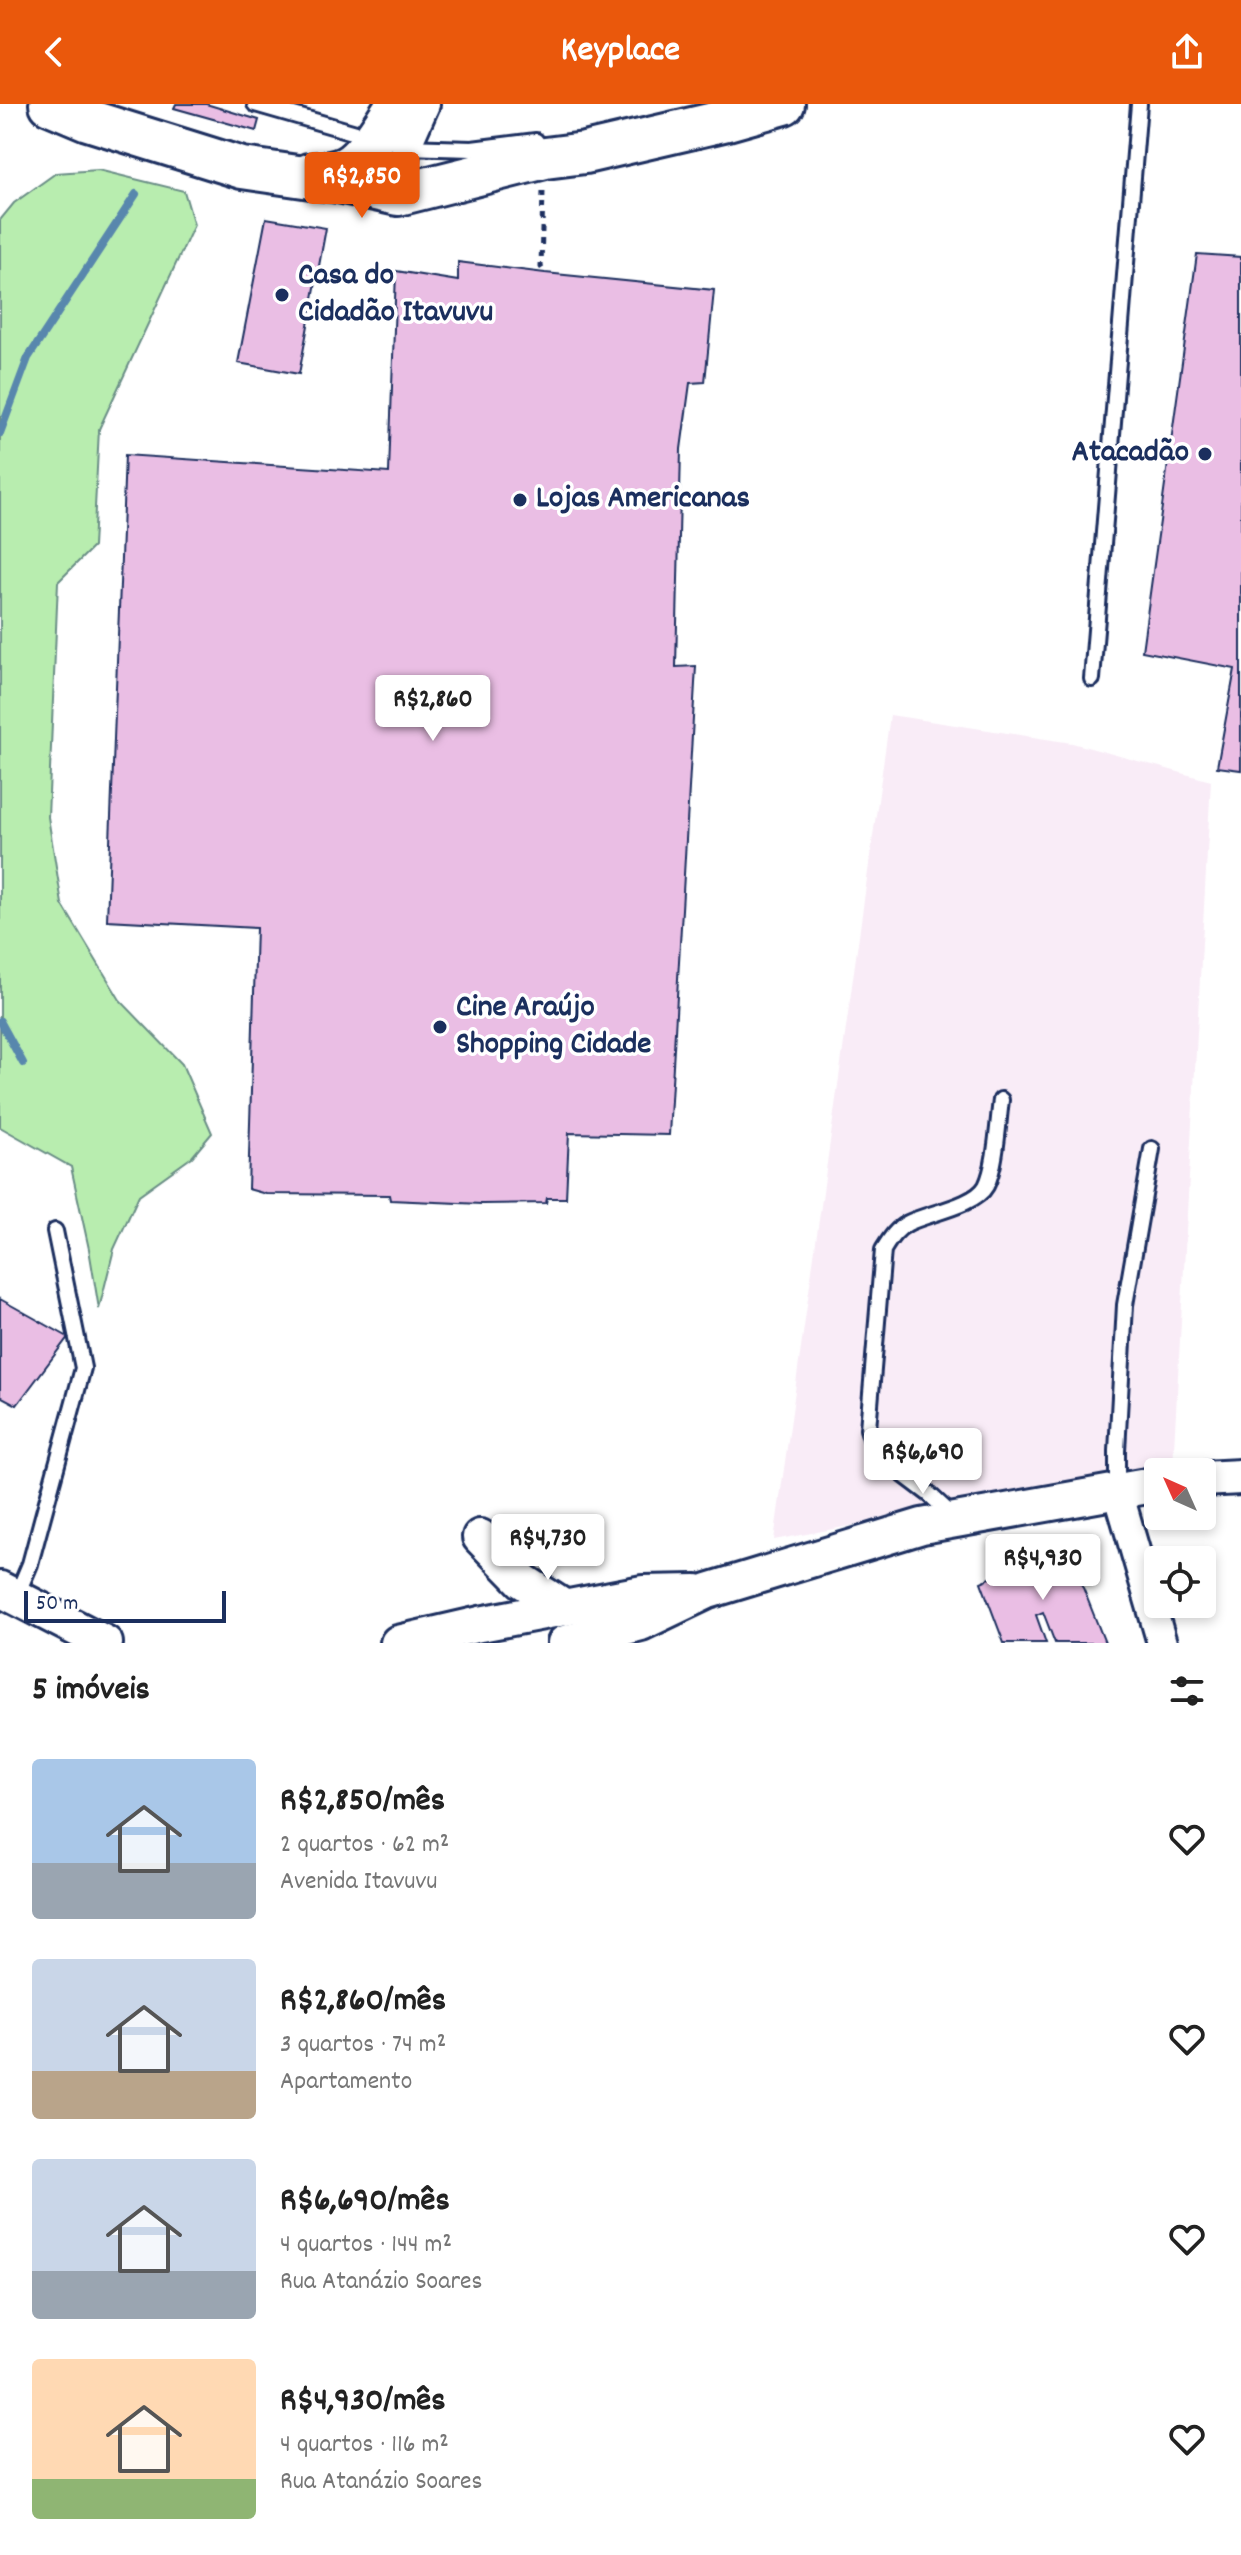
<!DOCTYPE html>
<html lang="pt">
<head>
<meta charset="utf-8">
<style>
  body { margin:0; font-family:Dekko,sans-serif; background:#f2f2f2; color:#222; height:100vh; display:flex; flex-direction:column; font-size:30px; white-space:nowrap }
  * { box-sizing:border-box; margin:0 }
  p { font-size:26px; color:#767676 }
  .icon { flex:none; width:44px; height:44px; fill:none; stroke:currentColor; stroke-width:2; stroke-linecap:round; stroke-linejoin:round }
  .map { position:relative; height:1539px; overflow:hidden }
  .details { display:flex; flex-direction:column; background:#fff; flex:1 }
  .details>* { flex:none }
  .needle { width:52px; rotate:315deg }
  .fabs { position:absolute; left:1144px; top:1354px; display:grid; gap:16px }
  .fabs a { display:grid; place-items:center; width:72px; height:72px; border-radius:8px; background:#fff; box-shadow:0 4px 12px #0003; font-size:40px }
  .scale { position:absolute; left:24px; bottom:20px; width:202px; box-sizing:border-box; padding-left:8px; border:4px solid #1b2f5e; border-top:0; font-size:22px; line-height:28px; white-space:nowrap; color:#1b2f5e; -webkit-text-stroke:6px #fff; paint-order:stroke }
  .price { position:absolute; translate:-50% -68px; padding:0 18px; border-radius:8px; background:#fff; color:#222; font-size:26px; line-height:52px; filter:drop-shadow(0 2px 4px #0008) }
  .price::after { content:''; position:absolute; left:50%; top:48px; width:24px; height:18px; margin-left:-12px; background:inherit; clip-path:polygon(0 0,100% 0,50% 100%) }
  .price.active { background:#ea580c; color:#fff }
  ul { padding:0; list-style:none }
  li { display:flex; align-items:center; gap:24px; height:200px; padding:0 32px }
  li span { display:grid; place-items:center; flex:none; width:224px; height:160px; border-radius:8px; color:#555 }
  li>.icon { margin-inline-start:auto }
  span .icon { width:96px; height:96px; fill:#fffc; stroke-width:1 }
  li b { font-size:34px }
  h2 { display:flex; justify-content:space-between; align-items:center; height:96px; padding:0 32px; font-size:34px }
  header { display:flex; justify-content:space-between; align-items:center; height:104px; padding:0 32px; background:#ea580c; color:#fff; font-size:36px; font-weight:800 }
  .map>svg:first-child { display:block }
</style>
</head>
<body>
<header><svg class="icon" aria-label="back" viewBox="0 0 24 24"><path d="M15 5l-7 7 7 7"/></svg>Keyplace<svg class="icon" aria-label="share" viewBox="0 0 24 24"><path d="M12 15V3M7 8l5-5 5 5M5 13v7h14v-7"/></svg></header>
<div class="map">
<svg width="1241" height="1539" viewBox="0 0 1241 1539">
  <rect width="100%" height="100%" fill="#fff"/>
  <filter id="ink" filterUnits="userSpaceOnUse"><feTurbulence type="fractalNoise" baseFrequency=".0125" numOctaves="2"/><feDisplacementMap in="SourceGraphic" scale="16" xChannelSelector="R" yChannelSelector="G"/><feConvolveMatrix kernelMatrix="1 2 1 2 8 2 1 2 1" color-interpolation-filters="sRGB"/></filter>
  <g filter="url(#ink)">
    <path fill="#f9ecf7" d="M890,611L1072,639L1211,677L1173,1362L774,1436Z"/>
    <path fill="#b8edaf" stroke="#6a8e86" stroke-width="2" d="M98,66L184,87L194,121L99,325L93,443L58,478L48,713L62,800L120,896L182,960L212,1029L192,1053L139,1091L114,1145L99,1205L89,1145L71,1063L0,1023V116L14,99L56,69Z"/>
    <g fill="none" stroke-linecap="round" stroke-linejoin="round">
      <g stroke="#5887ad" stroke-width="8">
        <path d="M0,329L28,254L136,90"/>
        <path d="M0,917L23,959"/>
      </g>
    </g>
    <g fill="#eabee4" stroke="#1b2f5e" stroke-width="2">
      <path d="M176,0H206L259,16L256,27L174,4Z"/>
      <path d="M266,114L326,124L299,270L238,259Z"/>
      <path d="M1197,150L1241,153V666L1217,663L1235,565L1142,547Z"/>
      <path d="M458,158L545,169L714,186L705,278L690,279L681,345L676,563L696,562L669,1031L569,1029L566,1094H547L546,1099L482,1100L390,1096L389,1091L266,1090L248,1085L256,824L107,816L125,351L389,369L396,167L458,177Z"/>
      <path d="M0,1195L68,1233L17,1301L0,1292Z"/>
      <path d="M1066,1441L1105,1539H1055L1043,1508L1036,1511L1046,1539H1004L981,1478Z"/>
    </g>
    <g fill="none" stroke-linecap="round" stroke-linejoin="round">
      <g stroke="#1b2f5e" stroke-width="20">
        <g id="service">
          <path d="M255,0L370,33"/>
          <path d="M405,43L472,45L536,37"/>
          <path d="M1092,575L1139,0"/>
          <path d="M1117,1386V1347L1125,1201L1152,1045"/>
          <path d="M954,1413L929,1390L876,1350L868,1325L883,1146C890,1135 896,1125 908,1119C928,1109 975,1102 986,1082C996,1063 998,1018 1001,996"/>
          <path d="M16,1493L30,1460L83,1264L55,1127"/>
        </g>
      </g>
      <g stroke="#1b2f5e" stroke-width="34">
        <g id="minor">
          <path d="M398,91L406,43L425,0"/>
          <path d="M1118,1388L1162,1539"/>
        </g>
      </g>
      <g stroke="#1b2f5e" stroke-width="40">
        <g id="tertiary">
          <path d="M1202,1375L1241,1373"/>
          <path d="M480,1433L523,1477L565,1504"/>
          <path d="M0,1485L105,1539"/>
          <path d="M398,1539L480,1520L643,1489L696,1488"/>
          <path d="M565,1539L641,1519L708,1487L922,1422L1158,1380"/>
        </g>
      </g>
      <g stroke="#1b2f5e" stroke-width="46">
        <g id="secondary">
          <path d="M50,0L88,16L242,64L339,78L398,91L545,54L585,49L727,16L784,0"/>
          <path d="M309,70C322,69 334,69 346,63C365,54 385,18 397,0"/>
        </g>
      </g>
      <path stroke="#1b2f5e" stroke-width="5" stroke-dasharray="6 6" stroke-linecap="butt" d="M543,87L541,163L545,169"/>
      <use href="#service" stroke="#fff" stroke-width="14"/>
      <use href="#minor" stroke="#fff" stroke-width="28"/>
      <use href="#tertiary" stroke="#fff" stroke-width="34"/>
      <use href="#secondary" stroke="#fff" stroke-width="40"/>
    </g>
  </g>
  <g fill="#1b2f5e" stroke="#fff" stroke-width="3">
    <circle cx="282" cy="191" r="8"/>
    <circle cx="1205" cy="350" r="8"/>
    <circle cx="520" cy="396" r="8"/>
    <circle cx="440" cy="923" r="8"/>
  </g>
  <g text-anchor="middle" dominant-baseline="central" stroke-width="7" stroke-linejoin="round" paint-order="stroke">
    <g font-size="32" font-weight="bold" fill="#1b2f5e" stroke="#fff" text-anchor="start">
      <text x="298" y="173">Casa do<tspan x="298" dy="37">Cidadão Itavuvu</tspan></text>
      <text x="1189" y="350" text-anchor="end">Atacadão</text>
      <text x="536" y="396">Lojas Americanas</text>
      <text x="456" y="905">Cine Araújo<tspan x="456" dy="37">Shopping Cidade</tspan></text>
    </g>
  </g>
</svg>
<div class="fabs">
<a><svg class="needle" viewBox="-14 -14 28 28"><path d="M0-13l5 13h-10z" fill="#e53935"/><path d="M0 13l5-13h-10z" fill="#767676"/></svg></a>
<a><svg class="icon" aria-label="locate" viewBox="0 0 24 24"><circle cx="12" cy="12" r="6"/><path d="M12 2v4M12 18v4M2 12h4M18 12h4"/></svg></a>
</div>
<div class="scale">50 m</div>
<b class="price active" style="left:362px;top:116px">R$2,850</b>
<b class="price" style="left:433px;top:639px">R$2,860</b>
<b class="price" style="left:923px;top:1392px">R$6,690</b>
<b class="price" style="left:548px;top:1478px">R$4,730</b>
<b class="price" style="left:1043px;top:1498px">R$4,930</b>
</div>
<section class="details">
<h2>5 imóveis<svg class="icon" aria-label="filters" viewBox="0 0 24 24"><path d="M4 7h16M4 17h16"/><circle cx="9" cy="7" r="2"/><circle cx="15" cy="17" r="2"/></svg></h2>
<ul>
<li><span style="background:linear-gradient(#a9c7e8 65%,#9aa5b1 0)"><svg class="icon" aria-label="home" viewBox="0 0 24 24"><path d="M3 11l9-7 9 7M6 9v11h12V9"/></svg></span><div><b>R$2,850/mês</b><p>2 quartos · 62 m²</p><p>Avenida Itavuvu</p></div><svg class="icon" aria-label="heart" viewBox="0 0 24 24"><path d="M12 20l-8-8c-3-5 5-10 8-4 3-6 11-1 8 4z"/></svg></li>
<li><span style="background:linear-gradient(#c9d6e8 70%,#b9a48a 0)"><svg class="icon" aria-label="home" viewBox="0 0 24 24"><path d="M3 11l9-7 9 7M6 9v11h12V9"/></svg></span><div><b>R$2,860/mês</b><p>3 quartos · 74 m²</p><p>Apartamento</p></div><svg class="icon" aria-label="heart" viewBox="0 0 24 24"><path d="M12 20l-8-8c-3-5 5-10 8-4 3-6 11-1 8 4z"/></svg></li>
<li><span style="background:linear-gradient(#c9d6e8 70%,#9aa5b1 0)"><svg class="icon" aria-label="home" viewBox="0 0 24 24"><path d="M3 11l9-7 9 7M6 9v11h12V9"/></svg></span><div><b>R$6,690/mês</b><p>4 quartos · 144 m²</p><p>Rua Atanázio Soares</p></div><svg class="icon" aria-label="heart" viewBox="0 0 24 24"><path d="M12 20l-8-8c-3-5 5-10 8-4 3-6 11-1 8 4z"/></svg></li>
<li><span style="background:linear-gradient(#ffd9b3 75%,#8fb573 0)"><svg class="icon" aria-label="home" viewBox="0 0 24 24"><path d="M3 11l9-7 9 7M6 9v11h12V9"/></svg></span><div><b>R$4,930/mês</b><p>4 quartos · 116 m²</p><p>Rua Atanázio Soares</p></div><svg class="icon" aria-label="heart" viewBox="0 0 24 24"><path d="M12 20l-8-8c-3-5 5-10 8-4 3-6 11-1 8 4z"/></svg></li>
</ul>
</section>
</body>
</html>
